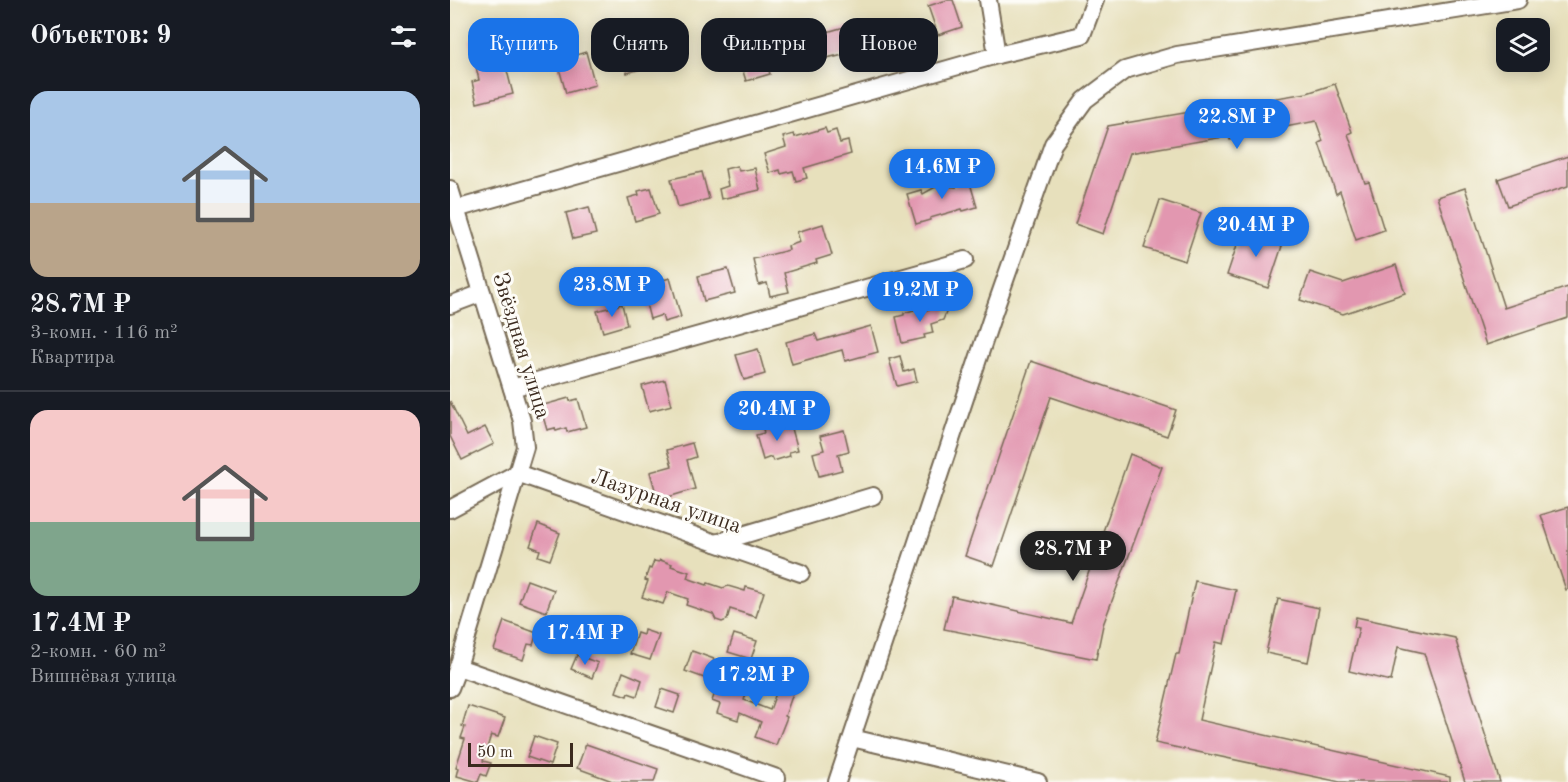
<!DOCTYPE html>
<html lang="ru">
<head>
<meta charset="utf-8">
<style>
  body { margin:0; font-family:"Old Standard TT",serif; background:#242831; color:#f1f3f6; height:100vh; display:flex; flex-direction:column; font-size:22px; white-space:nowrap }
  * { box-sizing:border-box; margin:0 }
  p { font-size:20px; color:#9ea1a6 }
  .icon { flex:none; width:33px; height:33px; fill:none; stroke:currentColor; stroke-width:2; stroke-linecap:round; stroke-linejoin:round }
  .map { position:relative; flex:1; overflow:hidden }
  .details { display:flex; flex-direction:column; background:#171b24; width:450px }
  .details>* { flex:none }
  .hud { position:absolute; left:18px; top:18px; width:570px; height:54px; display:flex; gap:12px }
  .fabs { position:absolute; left:1046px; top:18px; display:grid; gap:12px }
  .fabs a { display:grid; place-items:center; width:54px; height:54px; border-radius:12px; background:#171b24; box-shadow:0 3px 15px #0003; font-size:30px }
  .scale { position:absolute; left:18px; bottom:15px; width:105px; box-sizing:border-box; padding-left:6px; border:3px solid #3b2a1e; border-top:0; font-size:16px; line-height:21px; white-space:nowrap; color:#3b2a1e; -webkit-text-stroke:4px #fdfcf7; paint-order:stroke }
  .price { position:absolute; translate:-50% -51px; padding:0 14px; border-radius:21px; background:#1a73e8; color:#fff; font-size:20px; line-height:39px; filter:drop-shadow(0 2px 3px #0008) }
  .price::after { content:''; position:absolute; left:50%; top:36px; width:18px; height:14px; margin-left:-9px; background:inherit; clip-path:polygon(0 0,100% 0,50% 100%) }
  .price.selected { background:#222; color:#fff }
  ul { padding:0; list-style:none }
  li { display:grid; align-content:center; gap:12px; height:318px; padding:0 30px }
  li+li { border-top:2px solid #363941 }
  li span { display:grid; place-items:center; height:186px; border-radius:18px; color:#555 }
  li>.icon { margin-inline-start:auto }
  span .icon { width:108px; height:108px; fill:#fffc; stroke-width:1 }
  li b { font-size:26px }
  h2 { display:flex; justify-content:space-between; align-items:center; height:72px; padding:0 30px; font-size:26px }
  .chip { padding:0 21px; border-radius:18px; background:#171b24; box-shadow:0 3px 15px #0003; font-size:21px; line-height:54px }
  .chip.selected { background:#1a73e8; color:#fff }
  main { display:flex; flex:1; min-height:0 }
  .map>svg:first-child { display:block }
</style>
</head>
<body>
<main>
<section class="details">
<h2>Объектов: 9<svg class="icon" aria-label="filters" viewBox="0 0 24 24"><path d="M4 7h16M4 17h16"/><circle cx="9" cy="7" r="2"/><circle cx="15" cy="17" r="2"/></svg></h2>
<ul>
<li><span style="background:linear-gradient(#a9c7e8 60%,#b9a48a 0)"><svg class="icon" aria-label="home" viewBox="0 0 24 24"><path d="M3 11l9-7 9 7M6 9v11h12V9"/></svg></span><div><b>28.7M ₽</b><p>3-комн. · 116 m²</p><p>Квартира</p></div></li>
<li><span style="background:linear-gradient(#f6c9c9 60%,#7fa58c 0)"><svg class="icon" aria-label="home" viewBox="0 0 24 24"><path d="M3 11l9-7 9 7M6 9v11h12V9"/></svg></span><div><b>17.4M ₽</b><p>2-комн. · 60 m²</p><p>Вишнёвая улица</p></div></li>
</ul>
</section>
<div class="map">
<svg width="1118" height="782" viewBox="0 0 1118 782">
  <rect width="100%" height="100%" fill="#fdfcf7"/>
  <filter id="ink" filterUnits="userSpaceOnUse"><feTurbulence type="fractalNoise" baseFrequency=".0167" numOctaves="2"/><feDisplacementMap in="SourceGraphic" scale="12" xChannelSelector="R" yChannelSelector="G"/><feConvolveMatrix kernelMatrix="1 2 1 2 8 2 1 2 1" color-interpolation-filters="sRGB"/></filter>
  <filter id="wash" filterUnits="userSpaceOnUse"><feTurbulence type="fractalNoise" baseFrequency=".008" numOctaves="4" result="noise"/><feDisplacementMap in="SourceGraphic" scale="24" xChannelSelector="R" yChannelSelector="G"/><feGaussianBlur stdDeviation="1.35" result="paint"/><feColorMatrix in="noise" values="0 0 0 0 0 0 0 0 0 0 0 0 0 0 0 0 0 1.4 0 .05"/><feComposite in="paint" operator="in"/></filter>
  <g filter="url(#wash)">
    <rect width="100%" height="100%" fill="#e7e0bc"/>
    <g id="blocks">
      <g fill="#e297b0">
        <path d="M497,0H503L512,27L488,35L478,6Z"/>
        <path d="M398,26L399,30L408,28L412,44L403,47L405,52L385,57V56L340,67L334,44Z"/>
        <path d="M55,32L60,58L54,59L63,94L27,103L22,82L29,80L20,40Z"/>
        <path d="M193,37L201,66L177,73L169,44Z"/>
        <path d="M312,47L320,74L296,81L289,58L298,55L297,51Z"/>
        <path d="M136,52L145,85L116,93L107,61Z"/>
        <path d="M885,84L902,132L898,134L915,183L919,182L934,230L906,240L890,191L886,194L869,143L873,141L866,121L830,128L831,131L780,140L779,136L680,153L653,234L625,224L658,126L775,106L776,111L827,101L826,98L857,93Z"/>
        <path d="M375,128L377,133L386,130L390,143L398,141L401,154L354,168L357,178L346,181L343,171L331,174L330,170L320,173L314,154L336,147L333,137L344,134L345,137Z"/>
        <path d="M1118,156V186L1058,206L1048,179Z"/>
        <path d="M287,166L289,171L305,168L310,190L271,199L269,189L278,186L275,169Z"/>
        <path d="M252,172L259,199L228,207L221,179Z"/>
        <path d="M518,176L527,207L513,211L512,209L480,218V220L466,224L457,194L471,190L473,194L489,185L506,187L504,180Z"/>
        <path d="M201,188L209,214L185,221L178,198L189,195L188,191Z"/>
        <path d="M1015,188L1054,308L1118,287V318L1036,345L987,197Z"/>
        <path d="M710,200L751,213L735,261L694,248Z"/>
        <path d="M139,207L146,234L123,239L116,213Z"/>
        <path d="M373,224L382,255L366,260L367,263L334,273L339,292L320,296L317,283L309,285L303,259L339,250L338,246L350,242L347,232Z"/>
        <path d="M793,227L834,240L818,288L777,275Z"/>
        <path d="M946,265L955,293L893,314L850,300L860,272L893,283Z"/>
        <path d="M278,269L285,293L254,301L248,276Z"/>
        <path d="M220,278L231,317L214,322L212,315L200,319L194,296L201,294L199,284Z"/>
        <path d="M500,303L493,320L481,324L483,333L474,335L475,338L452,343L446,317L454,315V313L467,309L468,312Z"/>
        <path d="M172,304L177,325L153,332L147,311Z"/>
        <path d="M421,326L428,352L395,361L392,350L342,364L336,342L365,334L368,341Z"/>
        <path d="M308,349L315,374L294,380L286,355Z"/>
        <path d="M450,356L454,372L464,369L467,381L447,386L439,359Z"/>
        <path d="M581,361L726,410L717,436L601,397L544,566L515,556Z"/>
        <path d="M215,380L222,405L199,411L192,386Z"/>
        <path d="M119,398L120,401L128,399L136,427L117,432L116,428L106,431L105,428L97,430L90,406Z"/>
        <path d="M0,401L17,436L35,427L44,444L12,460L0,436Z"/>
        <path d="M332,424L333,427L341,425L348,450L339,452L340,456L323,461L321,457L313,460L306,435L314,433L313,429Z"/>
        <path d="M394,430L399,451L388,454L392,470L369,476L363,453L374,450L370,436Z"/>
        <path d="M242,443L246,457L237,460L245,489L208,500L200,472L222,466L217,450Z"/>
        <path d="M680,454L712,467L653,625L646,659L494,629L502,596L621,623Z"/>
        <path d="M1118,507V589L1116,590L1091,515Z"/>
        <path d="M88,524L110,533L100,560L88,556L90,550L80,546Z"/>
        <path d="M210,560L222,564L221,566L239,572L237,578L257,585L258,583L273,588L278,586L295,591L296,587L314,592L306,617L280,609L277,620L272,622L266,620L263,614L236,605L238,599L218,592L213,604L192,597L198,581L195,580L199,568L201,569L204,561L209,562Z"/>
        <path d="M77,580L104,590L96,612L69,602Z"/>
        <path d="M745,581L786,590L774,644L766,642L749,720L1000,777V782H890L705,743L726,654H729Z"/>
        <path d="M828,599L869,608L858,662L816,653Z"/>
        <path d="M906,617L1005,638L1050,782H1015L974,653L948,647L941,681L899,671L909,628L904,627Z"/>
        <path d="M54,621L87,633L83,645L78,644L73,660L44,650Z"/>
        <path d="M194,630L209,635L200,660L180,654L187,633L193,635Z"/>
        <path d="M284,634L307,641L301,659L278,652Z"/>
        <path d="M242,651L264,659L257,679L235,671Z"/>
        <path d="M127,655L148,663L142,678L121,669Z"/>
        <path d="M173,672L192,680L187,696L178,693L177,696L166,692Z"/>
        <path d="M286,679L300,683L294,700L320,710L331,679L346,685L335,716L337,717L326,745L305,737L311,722L290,713L288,720L267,713L270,704L262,701L268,684L283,689Z"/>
        <path d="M212,689L230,695L224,713L206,707Z"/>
        <path d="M18,706L55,718L48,737L41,735L33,761L41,763L36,776L31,774L28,782L7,776L9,768L6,767L15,739L11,738L15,727L12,726Z"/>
        <path d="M84,736L107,744L100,765L77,757Z"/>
        <path d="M136,744L208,769L204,782H165L127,768Z"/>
      </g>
    </g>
  </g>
  <g filter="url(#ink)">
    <use href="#blocks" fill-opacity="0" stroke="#776a55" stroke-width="1.5"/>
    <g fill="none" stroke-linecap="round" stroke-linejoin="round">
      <g stroke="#776a55" stroke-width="20">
        <g id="street">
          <path d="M538,0L547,55"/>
          <path d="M0,189L72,421L75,447L8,667L0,688"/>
          <path d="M6,209L547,55L632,35L645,0"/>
          <path d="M0,305L32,293"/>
          <path d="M62,388L515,260"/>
          <path d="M0,509L67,473L351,573"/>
          <path d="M266,543L423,496"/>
          <path d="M8,667L327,778"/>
          <path d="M402,738L588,782"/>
          <path d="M387,782L541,320L603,144L635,100L675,70L727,55L1068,0"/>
        </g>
      </g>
      <use href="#street" stroke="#fff" stroke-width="16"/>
    </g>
  </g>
  <g text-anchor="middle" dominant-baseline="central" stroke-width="6" stroke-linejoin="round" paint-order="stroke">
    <g font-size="22" fill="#3b2a1e" stroke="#fdfcf7">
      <text transform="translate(71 346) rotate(73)">Звёздная улица</text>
      <text transform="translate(216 502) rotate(19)">Лазурная улица</text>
    </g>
  </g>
</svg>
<div class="fabs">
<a><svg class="icon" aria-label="layers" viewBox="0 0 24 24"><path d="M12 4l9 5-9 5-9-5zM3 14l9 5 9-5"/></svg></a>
</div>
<div class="scale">50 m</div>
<b class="price" style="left:787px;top:150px">22.8M ₽</b>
<b class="price" style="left:492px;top:200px">14.6M ₽</b>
<b class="price" style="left:806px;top:258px">20.4M ₽</b>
<b class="price" style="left:162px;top:318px">23.8M ₽</b>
<b class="price" style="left:470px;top:323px">19.2M ₽</b>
<b class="price" style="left:327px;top:442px">20.4M ₽</b>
<b class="price selected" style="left:623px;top:582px">28.7M ₽</b>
<b class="price" style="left:135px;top:666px">17.4M ₽</b>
<b class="price" style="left:306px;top:708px">17.2M ₽</b>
<div class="hud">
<a class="chip selected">Купить</a>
<a class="chip">Снять</a>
<a class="chip">Фильтры</a>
<a class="chip">Новое</a>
</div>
</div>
</main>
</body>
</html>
